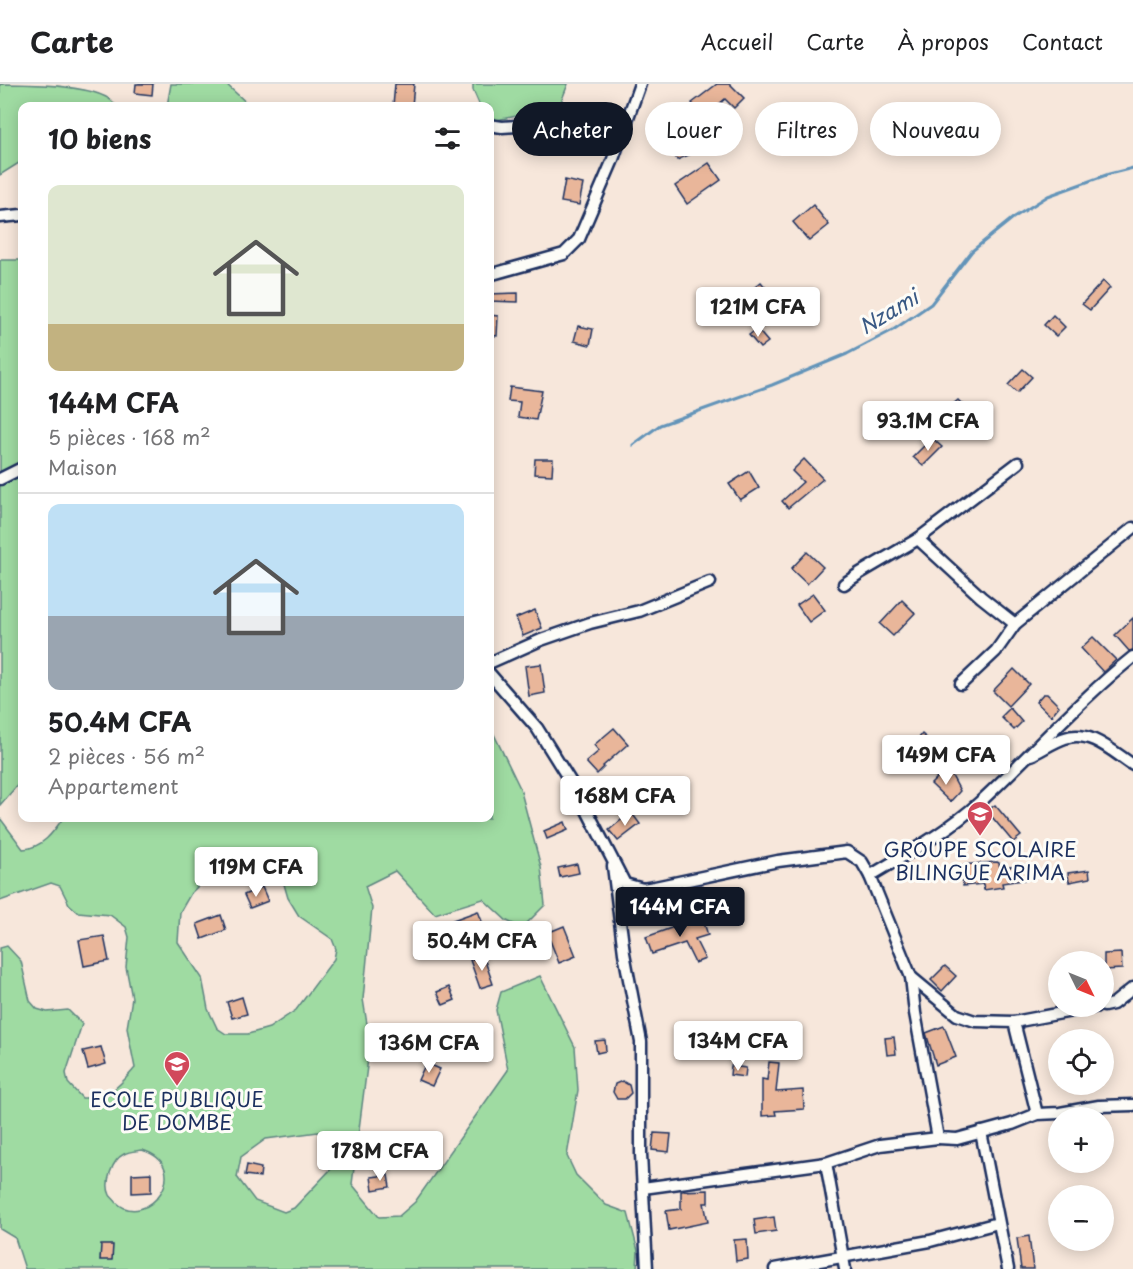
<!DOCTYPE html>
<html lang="fr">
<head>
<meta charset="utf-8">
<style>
  body { margin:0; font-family:"Playpen Sans",sans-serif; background:#f2f2f2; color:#202124; height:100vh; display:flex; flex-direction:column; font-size:22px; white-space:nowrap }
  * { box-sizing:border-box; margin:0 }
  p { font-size:20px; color:#757577 }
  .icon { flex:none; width:33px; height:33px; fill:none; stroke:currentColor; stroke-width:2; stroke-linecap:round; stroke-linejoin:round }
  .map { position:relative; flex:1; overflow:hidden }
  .details { position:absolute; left:18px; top:18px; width:476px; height:720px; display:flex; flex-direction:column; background:#fff; border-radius:12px; box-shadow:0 3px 15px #0003 }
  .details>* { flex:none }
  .hud { position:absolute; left:512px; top:18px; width:531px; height:54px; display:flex; gap:12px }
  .needle { width:39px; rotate:133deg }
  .fabs { position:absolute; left:1048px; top:867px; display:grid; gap:12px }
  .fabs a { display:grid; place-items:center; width:66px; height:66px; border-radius:50%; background:#fff; box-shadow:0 3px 15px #0003; font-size:30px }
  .price { position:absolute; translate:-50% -51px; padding:0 14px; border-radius:6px; background:#fff; color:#222; font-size:20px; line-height:39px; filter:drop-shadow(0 2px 3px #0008) }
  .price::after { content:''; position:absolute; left:50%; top:36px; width:18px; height:14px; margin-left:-9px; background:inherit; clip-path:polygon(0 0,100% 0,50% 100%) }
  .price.current { background:#111827; color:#fff }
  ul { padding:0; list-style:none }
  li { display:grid; align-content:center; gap:12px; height:318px; padding:0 30px }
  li+li { border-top:2px solid #e0e0e0 }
  li span { display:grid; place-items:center; height:186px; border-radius:12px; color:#555 }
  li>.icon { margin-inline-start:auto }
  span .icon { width:108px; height:108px; fill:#fffc; stroke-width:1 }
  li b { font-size:26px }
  h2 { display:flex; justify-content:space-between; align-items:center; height:72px; padding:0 30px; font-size:26px }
  .pill { padding:0 21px; border-radius:27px; background:#fff; box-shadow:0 3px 15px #0003; font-size:21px; line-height:54px }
  .pill.current { background:#111827; color:#fff }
  header { display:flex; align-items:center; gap:36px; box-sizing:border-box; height:84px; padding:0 30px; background:#fff; border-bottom:2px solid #e0e0e0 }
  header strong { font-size:28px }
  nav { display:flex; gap:33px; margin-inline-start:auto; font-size:21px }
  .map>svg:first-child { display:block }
</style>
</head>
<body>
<header>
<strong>Carte</strong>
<nav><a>Accueil</a><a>Carte</a><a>À propos</a><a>Contact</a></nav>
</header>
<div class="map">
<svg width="1133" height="1185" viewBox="0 0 1133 1185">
  <rect width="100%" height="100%" fill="#f7e7db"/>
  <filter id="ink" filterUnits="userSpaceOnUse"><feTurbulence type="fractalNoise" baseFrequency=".0167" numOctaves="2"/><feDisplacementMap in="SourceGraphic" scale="12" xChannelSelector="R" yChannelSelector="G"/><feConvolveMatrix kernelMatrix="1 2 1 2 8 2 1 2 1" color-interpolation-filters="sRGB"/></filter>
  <g filter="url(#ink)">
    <g fill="#9fdba2" stroke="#5d8580" stroke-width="1.5" fill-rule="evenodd">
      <path d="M0,0C27,0 105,0 116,22H22V77L0,91Z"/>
      <path d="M171,0H226L250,22H167Z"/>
      <path d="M473,0H568L559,23L497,36L489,30V22H480L473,6Z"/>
      <path d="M0,176H22V696L0,721Z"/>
      <path d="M489,640L520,704L541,783L545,821L522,844L507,837L483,815L435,830L395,787L365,802L372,824L363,915L370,959L352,1100L379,1133L399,1132L415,1118L508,986L496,926L501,908L540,892L575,963L578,1006L567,1072L576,1091L606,1121L628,1129L638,1167L637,1185H25L15,1154L0,1145V864L7,862L21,877L30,917L37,925L47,928L68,926L82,940L66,989L68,999L82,1014C109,1015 118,1003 135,984L127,944L132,914L126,883L129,853L126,843L110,831L78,828L69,820L60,802L51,799L0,817V734L23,765C42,764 53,749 63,734H489ZM242,771H262L279,783L288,814L299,832L332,855L336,865L334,875L296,926L269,944L248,950H226L217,944L208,925L202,894L178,858L180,828L191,809L222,779ZM318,1048L332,1063L334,1074L331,1085L294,1124L284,1128L255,1117L237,1093L241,1073L266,1055ZM142,1066C196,1082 146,1148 116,1118C116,1117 110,1112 110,1111C104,1099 112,1076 124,1070C129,1067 136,1067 142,1066Z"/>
    </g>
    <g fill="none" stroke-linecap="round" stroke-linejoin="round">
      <path stroke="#6394b9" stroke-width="3" d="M633,361L660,341L772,301L847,270L893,246L931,220L972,167L1013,134L1048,112L1109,90L1133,84"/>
    </g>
    <g fill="#e9b69a" stroke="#1b2f5e" stroke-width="1.5">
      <path d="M136,0H153L152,11L135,9Z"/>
      <path d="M395,0H414L412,22H393Z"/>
      <path d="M717,0H730L744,14L734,24L725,15L704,33L692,19Z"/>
      <path d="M783,31L789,37L778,47L772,40Z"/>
      <path d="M821,33L833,50L813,64L801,47Z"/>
      <path d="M685,49L693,69L677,76L669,56Z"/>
      <path d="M709,79L721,96L687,120L675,102Z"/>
      <path d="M565,96L583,100L579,121L561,118Z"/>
      <path d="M813,121L829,141L809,157L793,138Z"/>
      <path d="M1103,197L1110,204L1090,226L1082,220Z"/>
      <path d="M761,198L775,215L759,229L744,212Z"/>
      <path d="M518,209V218L489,217V210Z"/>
      <path d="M489,231L498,232L497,252L489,251Z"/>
      <path d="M1053,231L1065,243L1056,252L1044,241Z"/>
      <path d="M578,242L593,245L590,261L574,257Z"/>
      <path d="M757,245L768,258L760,264L749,251Z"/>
      <path d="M1023,285L1032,293L1017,309L1008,301Z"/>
      <path d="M510,303L542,307L536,336L518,333L520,318L508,317Z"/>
      <path d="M958,316L970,328L964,334L951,322Z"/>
      <path d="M937,332L948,343L938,353L927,342Z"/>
      <path d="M932,354L942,363L923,382L913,373Z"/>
      <path d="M535,375H553L552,391L534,390Z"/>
      <path d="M804,375L823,395L788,424L782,417L803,398L792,387Z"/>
      <path d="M749,387L759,404L740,416L729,400Z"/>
      <path d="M807,468L823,483L807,500L791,485Z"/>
      <path d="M813,510L825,526L809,538L797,521Z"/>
      <path d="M902,516L915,529L893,552L880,540Z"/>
      <path d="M535,526L542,544L523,552L516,534Z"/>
      <path d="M1133,534V566L1129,567L1115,551Z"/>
      <path d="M1093,553L1116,576L1103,588L1081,564Z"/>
      <path d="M541,580L545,609L529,612L525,582Z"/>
      <path d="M1014,585L1029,600L1008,622L993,607Z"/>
      <path d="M1043,610H1047L1059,622L1051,632L1036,618Z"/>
      <path d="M1010,624L1022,638L1014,646L1001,633Z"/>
      <path d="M614,644L628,660L603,682L604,683L597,690L586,678L599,667L594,661Z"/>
      <path d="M922,650L932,659L924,667L915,659Z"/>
      <path d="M946,685L952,692L960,707L950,718L931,700Z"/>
      <path d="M995,721L1021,752L1013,758L987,727Z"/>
      <path d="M631,728L640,740L618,757L609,746Z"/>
      <path d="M565,738L568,746L547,755L544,747Z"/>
      <path d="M997,778L999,779L1000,784L1027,781L1029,795L1002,799L1003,803L984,806L983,800L963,802L961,781Z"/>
      <path d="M577,780L579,789L560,793L558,784Z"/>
      <path d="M1089,786L1090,794L1069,798L1068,789Z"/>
      <path d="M262,803L268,817L250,824L244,811Z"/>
      <path d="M478,827L486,848L461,858L453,836Z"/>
      <path d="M221,831L226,846L202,855L197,840Z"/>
      <path d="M702,833L708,851L695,855L705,875L695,879L685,859L652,870L646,853Z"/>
      <path d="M564,842L576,872L559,879L547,849Z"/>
      <path d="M104,852L109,877L84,882L79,856Z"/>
      <path d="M1121,869L1122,885L1104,886V870Z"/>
      <path d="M483,871L493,900L480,904L470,876Z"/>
      <path d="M945,882L956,892L942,907L931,896Z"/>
      <path d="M449,903L455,916L443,921L437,908Z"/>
      <path d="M242,913L247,930L232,934L227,918Z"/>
      <path d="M944,942L956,973L936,981L926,949Z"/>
      <path d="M894,953L896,970L887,971L885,954Z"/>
      <path d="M605,956L606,967L597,969L595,957Z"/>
      <path d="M101,963L106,980L88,985L83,967Z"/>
      <path d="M769,978L779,979L776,1008L803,1006L804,1025L775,1027L776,1031L762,1032V995L767,996Z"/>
      <path d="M426,979L440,985L432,1002L418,996Z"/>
      <path d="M731,982L746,984L745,993L730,991Z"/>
      <path d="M622,997L629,1001L631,1009L625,1015H617L613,1008L615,1000Z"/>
      <path d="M390,1049L392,1064L383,1065L381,1050Z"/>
      <path d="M654,1049L671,1050L669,1068L652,1066Z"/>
      <path d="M247,1081L261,1084L260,1093L245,1091Z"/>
      <path d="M151,1089V1108L132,1109V1090Z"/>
      <path d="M388,1091L390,1103L373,1106L371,1093Z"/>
      <path d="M708,1106V1119H704L708,1138L669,1146L666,1127L681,1125V1107Z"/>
      <path d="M774,1133L776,1147L756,1150L754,1136Z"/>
      <path d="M1029,1152L1033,1185H1021L1017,1154Z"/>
      <path d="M747,1155L748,1175L736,1177L734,1156Z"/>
      <path d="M101,1161H113L112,1176H100Z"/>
    </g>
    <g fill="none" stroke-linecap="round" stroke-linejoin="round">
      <g stroke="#1b2f5e" stroke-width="15">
        <g id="minor">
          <path d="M489,41L502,43L548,40L578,29L624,45"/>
          <path d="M0,133L22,131"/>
          <path d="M489,191L564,170L579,155L612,78L640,0"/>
          <path d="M0,395L22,384"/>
          <path d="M844,500L860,489L918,455"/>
          <path d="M1015,540L981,513L918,455L1018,379"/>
          <path d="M489,579L541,556L590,539L639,527L710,498"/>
          <path d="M489,589L537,644L580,713L625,800L643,805L655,803L778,777L847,768L862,778L870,792L911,893L915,929L938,1054L957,1055L1012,1040L1037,1030L1060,1029L1099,1022L1133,1021"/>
          <path d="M961,600L996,567L1015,540L1133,444"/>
          <path d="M1031,671C1042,666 1053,658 1065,654C1090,645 1113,668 1133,681"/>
          <path d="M613,782L624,869L641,958V1070L647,1185"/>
          <path d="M870,792C908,769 947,748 980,718C1032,670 1078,617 1133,573"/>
          <path d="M911,893L957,931L975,937L1014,938L1037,1030"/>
          <path d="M1104,922L1113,920L1133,904"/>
          <path d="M1014,938L1099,922"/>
          <path d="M981,1048L1008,1185"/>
          <path d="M826,1079L845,1185"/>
          <path d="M643,1104L826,1079L880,1061L938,1054"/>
          <path d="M775,1185L930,1157L998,1139"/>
        </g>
      </g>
      <use href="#minor" stroke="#fdfcf7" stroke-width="10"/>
    </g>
  </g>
  <defs>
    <g id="school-pin" transform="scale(1.35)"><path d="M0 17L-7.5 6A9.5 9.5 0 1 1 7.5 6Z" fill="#d1495b" stroke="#fdfcf7"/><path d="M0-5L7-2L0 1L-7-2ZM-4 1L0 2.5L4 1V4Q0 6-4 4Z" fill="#fff"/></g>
  </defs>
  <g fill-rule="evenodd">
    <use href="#school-pin" x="980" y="730"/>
    <use href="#school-pin" x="177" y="980"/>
  </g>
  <g text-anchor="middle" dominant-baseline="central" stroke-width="6" stroke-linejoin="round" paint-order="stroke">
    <g font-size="20" fill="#1b2f5e" stroke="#fdfcf7">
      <text x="980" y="765">GROUPE SCOLAIRE<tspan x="980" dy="23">BILINGUE ARIMA</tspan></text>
      <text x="177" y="1015">ECOLE PUBLIQUE<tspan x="177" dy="23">DE DOMBE</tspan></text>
    </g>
    <g font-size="21" font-style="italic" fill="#395984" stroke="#fdfcf7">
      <text transform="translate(888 227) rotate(-31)">Nzami</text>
    </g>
  </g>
</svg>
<div class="fabs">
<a><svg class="needle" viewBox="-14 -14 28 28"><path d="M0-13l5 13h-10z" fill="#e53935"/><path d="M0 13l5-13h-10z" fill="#757577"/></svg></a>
<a><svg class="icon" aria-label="locate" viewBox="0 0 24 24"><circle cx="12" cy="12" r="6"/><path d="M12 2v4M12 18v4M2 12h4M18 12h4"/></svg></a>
<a>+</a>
<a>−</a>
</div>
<b class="price" style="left:758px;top:254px">121M CFA</b>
<b class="price" style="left:928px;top:368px">93.1M CFA</b>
<b class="price" style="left:946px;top:702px">149M CFA</b>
<b class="price" style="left:625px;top:743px">168M CFA</b>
<b class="price" style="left:256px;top:814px">119M CFA</b>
<b class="price current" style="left:680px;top:854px">144M CFA</b>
<b class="price" style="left:482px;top:888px">50.4M CFA</b>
<b class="price" style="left:738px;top:988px">134M CFA</b>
<b class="price" style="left:429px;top:990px">136M CFA</b>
<b class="price" style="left:380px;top:1098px">178M CFA</b>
<div class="hud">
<a class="pill current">Acheter</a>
<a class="pill">Louer</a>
<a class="pill">Filtres</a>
<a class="pill">Nouveau</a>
</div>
<section class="details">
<h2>10 biens<svg class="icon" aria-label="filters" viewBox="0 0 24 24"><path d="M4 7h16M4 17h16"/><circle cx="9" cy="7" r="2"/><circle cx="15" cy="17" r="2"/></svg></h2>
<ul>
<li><span style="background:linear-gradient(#dfe7d0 75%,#c2b280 0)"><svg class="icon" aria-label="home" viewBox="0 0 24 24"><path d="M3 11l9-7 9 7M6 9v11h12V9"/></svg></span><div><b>144M CFA</b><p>5 pièces · 168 m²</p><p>Maison</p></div></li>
<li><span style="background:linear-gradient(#bfe0f5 60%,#9aa5b1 0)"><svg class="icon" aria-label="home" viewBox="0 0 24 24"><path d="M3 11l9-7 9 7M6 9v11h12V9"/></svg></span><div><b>50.4M CFA</b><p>2 pièces · 56 m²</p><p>Appartement</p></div></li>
</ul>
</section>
</div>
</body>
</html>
